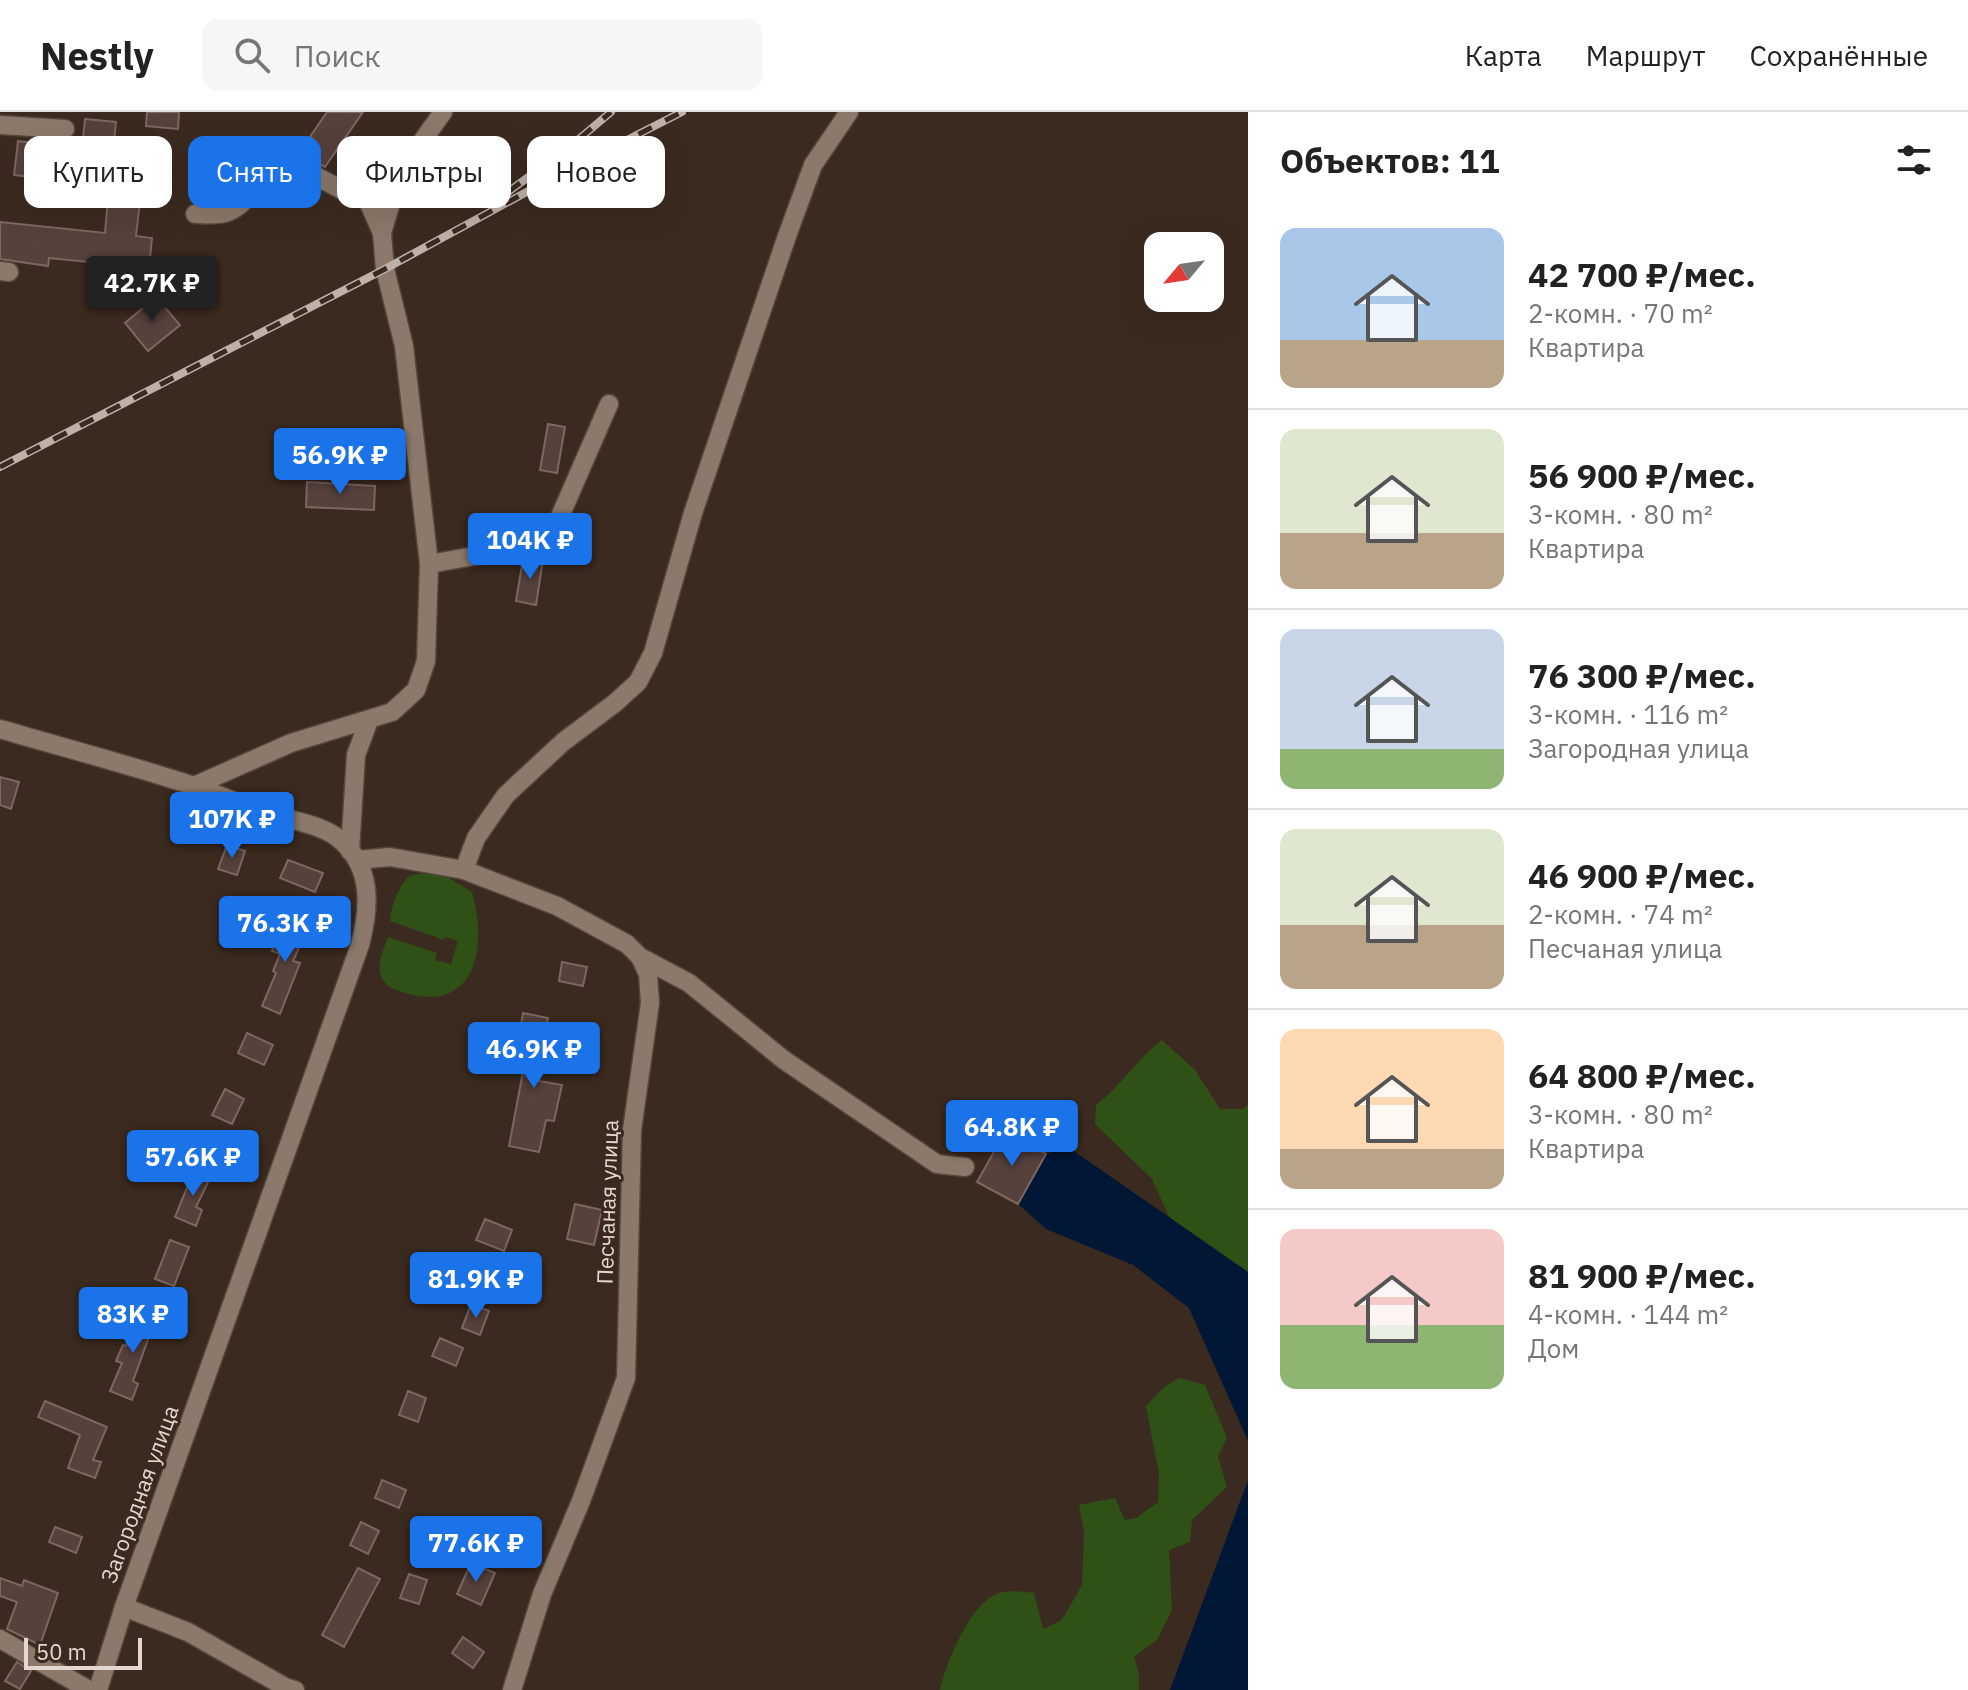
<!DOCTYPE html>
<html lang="ru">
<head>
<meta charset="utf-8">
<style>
  body { margin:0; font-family:"IBM Plex Sans",sans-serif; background:#f6f6f6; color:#222; height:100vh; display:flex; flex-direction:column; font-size:30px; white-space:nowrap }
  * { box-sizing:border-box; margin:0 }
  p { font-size:26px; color:#767676 }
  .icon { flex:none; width:44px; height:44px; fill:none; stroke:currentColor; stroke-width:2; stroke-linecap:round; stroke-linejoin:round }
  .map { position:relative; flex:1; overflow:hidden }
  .side { display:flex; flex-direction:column; background:#fff; width:720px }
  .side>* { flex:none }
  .banner { position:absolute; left:24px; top:24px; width:760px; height:72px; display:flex; gap:16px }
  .needle { width:52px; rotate:241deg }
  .controls { position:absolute; left:1144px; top:120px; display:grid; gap:16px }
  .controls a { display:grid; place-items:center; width:80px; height:80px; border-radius:16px; background:#fff; box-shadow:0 8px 32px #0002; font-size:40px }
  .scale { position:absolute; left:24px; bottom:20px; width:118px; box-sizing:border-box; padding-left:8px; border:4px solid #e3d8d1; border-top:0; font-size:22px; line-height:28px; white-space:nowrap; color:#e3d8d1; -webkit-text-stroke:6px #3b2a1f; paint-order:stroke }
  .price { position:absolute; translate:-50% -68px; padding:0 18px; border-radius:8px; background:#1a73e8; color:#fff; font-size:26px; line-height:52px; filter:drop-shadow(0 2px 4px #0008) }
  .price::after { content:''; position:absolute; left:50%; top:48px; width:24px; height:18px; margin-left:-12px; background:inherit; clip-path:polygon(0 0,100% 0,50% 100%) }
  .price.on { background:#222; color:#fff }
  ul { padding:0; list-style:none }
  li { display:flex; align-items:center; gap:24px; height:200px; padding:0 32px }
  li+li { border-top:2px solid #e0e0e0 }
  li span { display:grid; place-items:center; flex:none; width:224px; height:160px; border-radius:16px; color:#555 }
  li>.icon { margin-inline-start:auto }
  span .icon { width:96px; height:96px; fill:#fffc; stroke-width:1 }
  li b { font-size:34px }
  h2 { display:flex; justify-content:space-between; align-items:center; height:96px; padding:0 32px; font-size:34px }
  .pill { padding:0 28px; border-radius:16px; background:#fff; box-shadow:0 8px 32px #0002; font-size:28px; line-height:72px }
  .pill.on { background:#1a73e8; color:#fff }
  header { display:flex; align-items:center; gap:48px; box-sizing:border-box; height:112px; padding:0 40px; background:#fff; border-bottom:2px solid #e0e0e0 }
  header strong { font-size:38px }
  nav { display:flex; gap:44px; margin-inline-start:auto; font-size:28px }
  .search { width:560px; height:72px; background:#f6f6f6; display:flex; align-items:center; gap:20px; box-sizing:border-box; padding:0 28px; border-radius:16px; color:#767676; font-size:30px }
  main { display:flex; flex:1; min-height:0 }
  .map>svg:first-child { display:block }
</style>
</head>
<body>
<header>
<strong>Nestly</strong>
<div class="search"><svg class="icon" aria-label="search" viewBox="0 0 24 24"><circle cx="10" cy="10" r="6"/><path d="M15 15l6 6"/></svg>Поиск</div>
<nav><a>Карта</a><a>Маршрут</a><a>Сохранённые</a></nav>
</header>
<main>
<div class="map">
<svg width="1248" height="1578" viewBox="0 0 1248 1578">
  <rect width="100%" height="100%" fill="#3b2a1f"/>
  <g fill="#305116">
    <path d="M428,761L444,763L472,780C488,835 476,904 402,880C392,877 383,873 380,861C378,849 384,836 388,825L437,841L435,848L451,852L458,829L445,825L444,828L390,809C392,790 397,778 410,763Z"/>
    <path d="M1162,928L1195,958L1220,997H1244L1248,992V1160L1169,1105L1152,1067L1095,1012L1096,993C1121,974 1137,947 1162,928Z"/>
    <path d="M1180,1266L1205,1273L1227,1326L1218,1344L1227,1375L1192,1408L1190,1430L1169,1438L1172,1498L1157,1528L1134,1545L1139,1562V1578H940C946,1551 972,1486 1002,1480C1012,1478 1025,1480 1034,1481L1043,1517L1062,1508L1082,1473L1084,1420L1079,1393L1115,1386L1125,1408L1136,1406L1158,1390L1159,1362L1146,1294L1165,1274Z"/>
  </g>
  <g fill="#001736">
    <path d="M1068,1035L1248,1160V1329L1189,1196L1133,1153L1046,1117L1018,1092L1046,1042Z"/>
    <path d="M1248,1368V1578H1170Z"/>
  </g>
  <g fill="#56413c" stroke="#7e6661" stroke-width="2">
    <path d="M147,0H179L178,17L146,14Z"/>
    <path d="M327,0H363L325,55L299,41Z"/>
    <path d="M85,7L116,10L110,68L142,71L136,124L152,126L149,156L49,146L48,154L0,147V110L105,121L109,73L14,63L18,29L82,36Z"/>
    <path d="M219,58L246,61L240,74L229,86L216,85Z"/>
    <path d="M156,185L180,213L148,239L125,211Z"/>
    <path d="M548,312L565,315L557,361L540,358Z"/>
    <path d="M307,370L375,374L374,398L306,395Z"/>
    <path d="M531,446L543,448L536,493L516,489L523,447Z"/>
    <path d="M0,665L19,670L11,697L0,693Z"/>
    <path d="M227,733L245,739L237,763L218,757Z"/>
    <path d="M288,748L323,761L315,780L280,766Z"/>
    <path d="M290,805L309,814L293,849L300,851L280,902L262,894L276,861L273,859L280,842L272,839L277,825L281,826Z"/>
    <path d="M562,850L587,855L583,874L559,869Z"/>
    <path d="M523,901L548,906L544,927L548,928L539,969L562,973L554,1009L546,1008L539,1040L509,1034L530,922L520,919Z"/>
    <path d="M247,921L273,933L264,953L238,941Z"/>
    <path d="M225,977L244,987L232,1012L212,1003Z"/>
    <path d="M1005,1020L1046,1042L1018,1092L977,1070Z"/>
    <path d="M195,1056L211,1064L196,1095L202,1098L196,1114L175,1105Z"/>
    <path d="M575,1092L602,1098L594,1133L567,1127Z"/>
    <path d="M485,1107L512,1118L504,1139L476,1128Z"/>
    <path d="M170,1128L189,1135L174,1174L155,1167Z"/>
    <path d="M471,1192L489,1199L480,1223L462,1216Z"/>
    <path d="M140,1196L157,1203L133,1269L138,1272L132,1288L110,1279L122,1251L116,1249L123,1233L126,1234Z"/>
    <path d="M440,1226L463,1236L456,1254L432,1244Z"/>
    <path d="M408,1279L426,1286L418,1310L399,1303Z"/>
    <path d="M45,1289L107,1315L93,1348L101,1350L95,1366L68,1356L80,1323L38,1305Z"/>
    <path d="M382,1368L406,1378L399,1396L375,1386Z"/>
    <path d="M361,1410L379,1419L368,1442L350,1433Z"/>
    <path d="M55,1415L82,1425L76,1441L49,1430Z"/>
    <path d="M471,1451L495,1461L481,1493L457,1482Z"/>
    <path d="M358,1456L380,1467L344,1535L322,1523Z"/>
    <path d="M409,1462L427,1468L419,1492L400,1486Z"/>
    <path d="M0,1466L22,1474L24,1468L58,1481L40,1533L7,1517L17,1490L0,1484Z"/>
    <path d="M463,1525L484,1540L473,1556L452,1541Z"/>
    <path d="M17,1550L31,1559L20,1577L5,1569Z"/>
  </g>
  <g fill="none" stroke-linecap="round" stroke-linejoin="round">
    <g stroke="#53463c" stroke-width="21">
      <g id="minor">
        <path d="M0,13L65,17"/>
        <path d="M195,102C205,102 219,104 228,100C257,89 254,55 282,46L342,78L367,87L382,121"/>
        <path d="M0,159L9,160"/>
        <path d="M429,452L530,434L555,416L609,292"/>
        <path d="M0,617C65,636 130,653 194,674C217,682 240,692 263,700C287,708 318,711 338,726C373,754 370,795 360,833L124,1495L98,1578"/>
        <path d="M194,674L291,631L392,600L416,578L426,549L429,452L404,234L385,157L382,121L391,91L423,28L443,0"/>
        <path d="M350,739L356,643L369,608"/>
        <path d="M357,748L390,745L464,758L557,794L627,832L640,845L648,862L650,891L632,1018L626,1266L581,1389L542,1482L512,1578"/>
        <path d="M464,758L476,726L506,683L563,630L615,591L638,570L653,541L693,401L787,124L813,53L849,0"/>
        <path d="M640,845L689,871L784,948L937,1052L965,1055"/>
        <path d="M124,1495L188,1520L285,1575L295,1578"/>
        <path d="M0,1527L89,1578"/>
      </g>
    </g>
    <use href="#minor" stroke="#8c796b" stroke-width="18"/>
    <g stroke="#beb1aa" stroke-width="8">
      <g id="rail">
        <path d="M508,80L573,32L611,0"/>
        <path d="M0,355L385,157L556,64L682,0"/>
      </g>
    </g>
    <use href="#rail" stroke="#3b2a1f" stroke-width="5" stroke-dasharray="15" stroke-linecap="butt"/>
  </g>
  <g text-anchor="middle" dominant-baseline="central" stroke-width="6" stroke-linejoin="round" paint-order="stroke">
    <g font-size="22" fill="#e3d8d1" stroke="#3b2a1f">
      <text transform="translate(607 1090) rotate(-88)">Песчаная улица</text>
      <text transform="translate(139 1382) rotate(-70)">Загородная улица</text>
    </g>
  </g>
</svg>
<div class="controls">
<a><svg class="needle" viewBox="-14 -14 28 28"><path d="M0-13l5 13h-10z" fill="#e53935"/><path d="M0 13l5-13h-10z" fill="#767676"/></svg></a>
</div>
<div class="scale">50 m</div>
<b class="price on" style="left:152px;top:212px">42.7K ₽</b>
<b class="price" style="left:340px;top:384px">56.9K ₽</b>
<b class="price" style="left:530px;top:469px">104K ₽</b>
<b class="price" style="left:232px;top:748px">107K ₽</b>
<b class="price" style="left:285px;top:852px">76.3K ₽</b>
<b class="price" style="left:534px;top:978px">46.9K ₽</b>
<b class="price" style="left:1012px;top:1056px">64.8K ₽</b>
<b class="price" style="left:193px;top:1086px">57.6K ₽</b>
<b class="price" style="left:476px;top:1208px">81.9K ₽</b>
<b class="price" style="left:133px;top:1243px">83K ₽</b>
<b class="price" style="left:476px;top:1472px">77.6K ₽</b>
<div class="banner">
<a class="pill">Купить</a>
<a class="pill on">Снять</a>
<a class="pill">Фильтры</a>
<a class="pill">Новое</a>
</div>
</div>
<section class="side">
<h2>Объектов: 11<svg class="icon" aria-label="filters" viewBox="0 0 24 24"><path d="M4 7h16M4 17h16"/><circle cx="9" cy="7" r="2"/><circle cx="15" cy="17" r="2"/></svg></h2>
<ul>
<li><span style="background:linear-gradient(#a9c7e8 70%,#b9a48a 0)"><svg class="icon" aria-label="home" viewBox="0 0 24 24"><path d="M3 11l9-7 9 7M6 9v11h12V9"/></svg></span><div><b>42 700 ₽/мес.</b><p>2-комн. · 70 m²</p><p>Квартира</p></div></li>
<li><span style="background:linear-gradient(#dfe7d0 65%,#b9a48a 0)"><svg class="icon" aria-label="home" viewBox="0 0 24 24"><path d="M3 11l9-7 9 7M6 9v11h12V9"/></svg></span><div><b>56 900 ₽/мес.</b><p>3-комн. · 80 m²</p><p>Квартира</p></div></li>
<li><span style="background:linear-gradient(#c9d6e8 75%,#8fb573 0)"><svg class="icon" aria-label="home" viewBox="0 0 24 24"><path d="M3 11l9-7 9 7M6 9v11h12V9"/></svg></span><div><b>76 300 ₽/мес.</b><p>3-комн. · 116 m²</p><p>Загородная улица</p></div></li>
<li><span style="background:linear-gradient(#dfe7d0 60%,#b9a48a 0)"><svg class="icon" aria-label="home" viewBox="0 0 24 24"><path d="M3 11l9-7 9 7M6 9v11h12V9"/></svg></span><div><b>46 900 ₽/мес.</b><p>2-комн. · 74 m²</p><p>Песчаная улица</p></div></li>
<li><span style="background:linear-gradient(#ffd9b3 75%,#b9a48a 0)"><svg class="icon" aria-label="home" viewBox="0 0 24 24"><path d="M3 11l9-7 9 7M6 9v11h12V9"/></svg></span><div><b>64 800 ₽/мес.</b><p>3-комн. · 80 m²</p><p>Квартира</p></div></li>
<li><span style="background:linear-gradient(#f6c9c9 60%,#8fb573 0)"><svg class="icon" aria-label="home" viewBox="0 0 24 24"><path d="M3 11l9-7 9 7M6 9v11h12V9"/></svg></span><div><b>81 900 ₽/мес.</b><p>4-комн. · 144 m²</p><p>Дом</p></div></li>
</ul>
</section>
</main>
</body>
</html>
